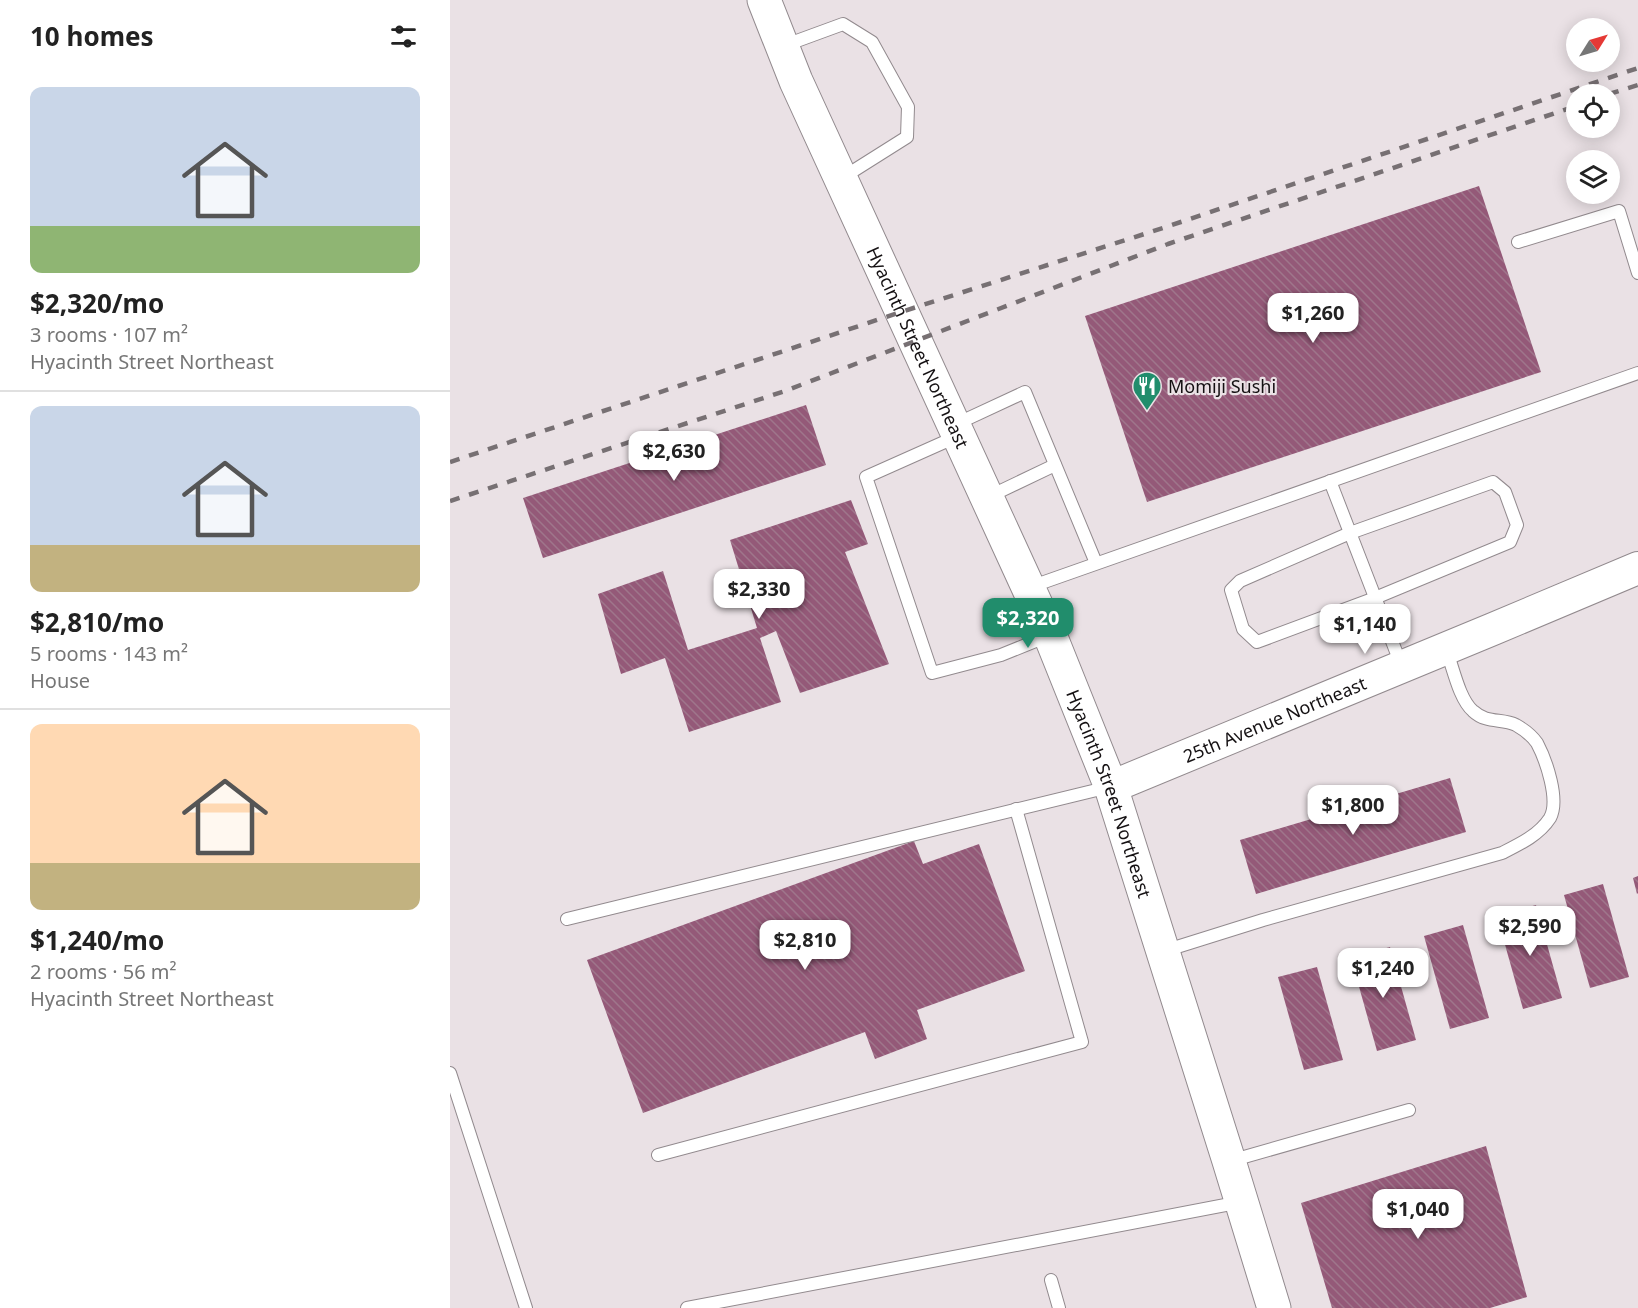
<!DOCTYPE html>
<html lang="en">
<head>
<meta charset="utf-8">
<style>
  body { margin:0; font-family:"Noto Sans",sans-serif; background:#f6f6f6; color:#222; height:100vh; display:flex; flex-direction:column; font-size:22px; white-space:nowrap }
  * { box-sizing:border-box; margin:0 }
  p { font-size:20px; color:#767676 }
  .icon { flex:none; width:33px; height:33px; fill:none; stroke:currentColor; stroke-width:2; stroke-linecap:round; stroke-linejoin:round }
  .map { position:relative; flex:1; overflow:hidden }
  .sheet { display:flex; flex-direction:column; background:#fff; width:450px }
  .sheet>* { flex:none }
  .needle { width:39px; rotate:53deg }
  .fabs { position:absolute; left:1116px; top:18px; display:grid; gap:12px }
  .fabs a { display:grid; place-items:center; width:54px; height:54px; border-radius:50%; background:#fff; box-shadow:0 3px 15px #0003; font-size:30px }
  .price { position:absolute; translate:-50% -51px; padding:0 14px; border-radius:12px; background:#fff; color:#222; font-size:20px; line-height:39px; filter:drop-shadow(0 2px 3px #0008) }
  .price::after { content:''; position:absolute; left:50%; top:36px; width:18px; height:14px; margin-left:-9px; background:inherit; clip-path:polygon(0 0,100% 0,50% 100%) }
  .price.on { background:#218d6c; color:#fff }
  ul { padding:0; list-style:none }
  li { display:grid; align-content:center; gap:12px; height:318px; padding:0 30px }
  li+li { border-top:2px solid #e0e0e0 }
  li span { display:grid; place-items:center; height:186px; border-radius:12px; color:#555 }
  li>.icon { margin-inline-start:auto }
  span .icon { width:108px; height:108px; fill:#fffc; stroke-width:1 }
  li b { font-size:26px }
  h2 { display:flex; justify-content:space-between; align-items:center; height:72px; padding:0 30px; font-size:26px }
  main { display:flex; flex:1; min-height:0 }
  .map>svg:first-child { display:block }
</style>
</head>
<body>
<main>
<section class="sheet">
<h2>10 homes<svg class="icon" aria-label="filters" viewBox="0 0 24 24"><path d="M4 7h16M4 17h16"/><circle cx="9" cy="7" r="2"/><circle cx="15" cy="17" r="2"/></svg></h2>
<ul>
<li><span style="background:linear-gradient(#c9d6e8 75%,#8fb573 0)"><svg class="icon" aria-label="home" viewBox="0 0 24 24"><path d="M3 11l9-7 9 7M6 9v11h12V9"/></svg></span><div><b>$2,320/mo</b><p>3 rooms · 107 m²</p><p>Hyacinth Street Northeast</p></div></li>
<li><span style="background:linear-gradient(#c9d6e8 75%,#c2b280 0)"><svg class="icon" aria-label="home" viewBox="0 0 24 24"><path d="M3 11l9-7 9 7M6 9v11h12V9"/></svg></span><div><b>$2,810/mo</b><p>5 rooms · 143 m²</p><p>House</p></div></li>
<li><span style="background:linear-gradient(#ffd9b3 75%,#c2b280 0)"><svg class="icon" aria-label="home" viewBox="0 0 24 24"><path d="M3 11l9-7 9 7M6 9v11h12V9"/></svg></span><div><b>$1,240/mo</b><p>2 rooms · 56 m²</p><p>Hyacinth Street Northeast</p></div></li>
</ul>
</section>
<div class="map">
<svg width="1188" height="1308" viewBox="0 0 1188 1308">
  <defs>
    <pattern id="building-back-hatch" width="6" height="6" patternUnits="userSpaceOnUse" patternTransform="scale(1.5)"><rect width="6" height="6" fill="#945978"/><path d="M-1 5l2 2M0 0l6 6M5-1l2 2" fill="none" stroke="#9f768b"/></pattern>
  </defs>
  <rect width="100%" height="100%" fill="#eae1e5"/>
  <g fill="url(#building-back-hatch)">
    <path d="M1029,186L1091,372L697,502L635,316Z"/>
    <path d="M356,405L376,465L93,558L73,498Z"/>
    <path d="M401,500L418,544L395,552L439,664L350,693L326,631L310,638L331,702L239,732L215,658L171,674L148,594L213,571L238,650L307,628L280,540Z"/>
    <path d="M1000,778L1016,832L806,894L790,840Z"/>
    <path d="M464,841L473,864L529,844L575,971L467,1010L477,1039L425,1059L415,1032L193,1113L137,960Z"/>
    <path d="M1188,876V893L1187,894L1183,878Z"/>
    <path d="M1153,884L1179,977L1140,988L1114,895Z"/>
    <path d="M1086,905L1112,998L1073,1009L1047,916Z"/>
    <path d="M1013,925L1039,1018L1000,1029L974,936Z"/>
    <path d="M940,947L966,1040L927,1051L901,958Z"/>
    <path d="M867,967L893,1060L854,1070L828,977Z"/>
    <path d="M1036,1146L1077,1297L1040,1308H882L851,1203Z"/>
  </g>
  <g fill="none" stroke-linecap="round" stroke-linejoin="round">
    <g stroke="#928a8e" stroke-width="14">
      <g id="service">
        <path d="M333,46L393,24L422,42L458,107L457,137L392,178"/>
        <path d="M1068,242L1169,211L1188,273"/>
        <path d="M504,425L575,392L646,563"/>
        <path d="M508,436L416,477L482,673L551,655L598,636"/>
        <path d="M880,481L952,667"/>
        <path d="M1043,482L1055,492L1067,525L1060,542L925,598L807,642L793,629L781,590L790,581L900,533Z"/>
        <path d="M538,497L605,465"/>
        <path d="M580,587L1188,373"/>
        <path d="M117,919L659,787"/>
        <path d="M714,951L813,920L1052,853C1070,844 1089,835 1100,818C1110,800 1096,760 1087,743C1082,736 1073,729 1066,725C1052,718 1037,724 1023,711C1009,699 1003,667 996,649"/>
        <path d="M0,1073L76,1308"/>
        <path d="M208,1155L632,1042L566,809"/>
        <path d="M780,1161L959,1110"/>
        <path d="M601,1280L609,1308"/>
        <path d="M237,1308L791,1202"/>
      </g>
    </g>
    <g stroke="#928a8e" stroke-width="34">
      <g id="tertiary">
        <path id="s1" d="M661,787L1043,629L1188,568"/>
      </g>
    </g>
    <g stroke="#928a8e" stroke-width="35">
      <g id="secondary">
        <path id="s2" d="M314,0L346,81L600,635L661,787L779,1161L824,1308"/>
      </g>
    </g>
    <use href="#service" stroke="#fff" stroke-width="12"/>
    <use href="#tertiary" stroke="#fff" stroke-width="32"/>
    <use href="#secondary" stroke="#fff" stroke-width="33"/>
    <g stroke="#777073" stroke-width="4.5" stroke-dasharray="10 10" stroke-linecap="butt">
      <path d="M1159,94L1188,85"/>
      <path d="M0,462L451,312L713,228L1188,68"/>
      <path d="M0,501L335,391L718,244L1126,106"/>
    </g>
  </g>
  <defs>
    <g id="restaurant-pin" transform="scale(1.5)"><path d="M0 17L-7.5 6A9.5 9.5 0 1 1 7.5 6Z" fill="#218d6c" stroke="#eae1e5"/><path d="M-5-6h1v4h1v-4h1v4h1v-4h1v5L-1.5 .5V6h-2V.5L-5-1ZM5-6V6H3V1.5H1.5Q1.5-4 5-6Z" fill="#fff"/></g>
  </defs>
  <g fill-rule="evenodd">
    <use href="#restaurant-pin" x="697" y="386"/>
  </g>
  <g text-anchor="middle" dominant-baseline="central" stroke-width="4.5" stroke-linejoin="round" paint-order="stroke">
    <g font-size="18" fill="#151113" stroke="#eae1e5">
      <text stroke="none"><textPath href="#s2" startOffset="380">Hyacinth Street Northeast</textPath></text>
      <text stroke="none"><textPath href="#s1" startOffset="177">25th Avenue Northeast</textPath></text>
      <text stroke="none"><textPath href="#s2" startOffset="866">Hyacinth Street Northeast</textPath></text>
    </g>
    <g font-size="18" fill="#151113" stroke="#eae1e5" text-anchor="start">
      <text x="718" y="386">Momiji Sushi</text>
    </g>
  </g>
</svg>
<div class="fabs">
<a><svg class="needle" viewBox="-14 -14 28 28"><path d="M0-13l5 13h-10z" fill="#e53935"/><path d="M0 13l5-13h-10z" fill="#767676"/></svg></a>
<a><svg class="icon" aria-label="locate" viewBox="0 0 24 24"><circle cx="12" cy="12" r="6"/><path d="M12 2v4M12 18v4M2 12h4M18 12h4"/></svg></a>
<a><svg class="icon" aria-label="layers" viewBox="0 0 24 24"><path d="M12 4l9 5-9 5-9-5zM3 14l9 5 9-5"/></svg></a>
</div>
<b class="price" style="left:863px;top:344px">$1,260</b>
<b class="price" style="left:224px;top:482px">$2,630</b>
<b class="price" style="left:309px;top:620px">$2,330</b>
<b class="price on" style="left:578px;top:649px">$2,320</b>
<b class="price" style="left:915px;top:655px">$1,140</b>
<b class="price" style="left:903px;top:836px">$1,800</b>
<b class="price" style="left:1080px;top:957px">$2,590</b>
<b class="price" style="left:355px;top:971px">$2,810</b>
<b class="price" style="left:933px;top:999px">$1,240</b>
<b class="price" style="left:968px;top:1240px">$1,040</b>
</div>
</main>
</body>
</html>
